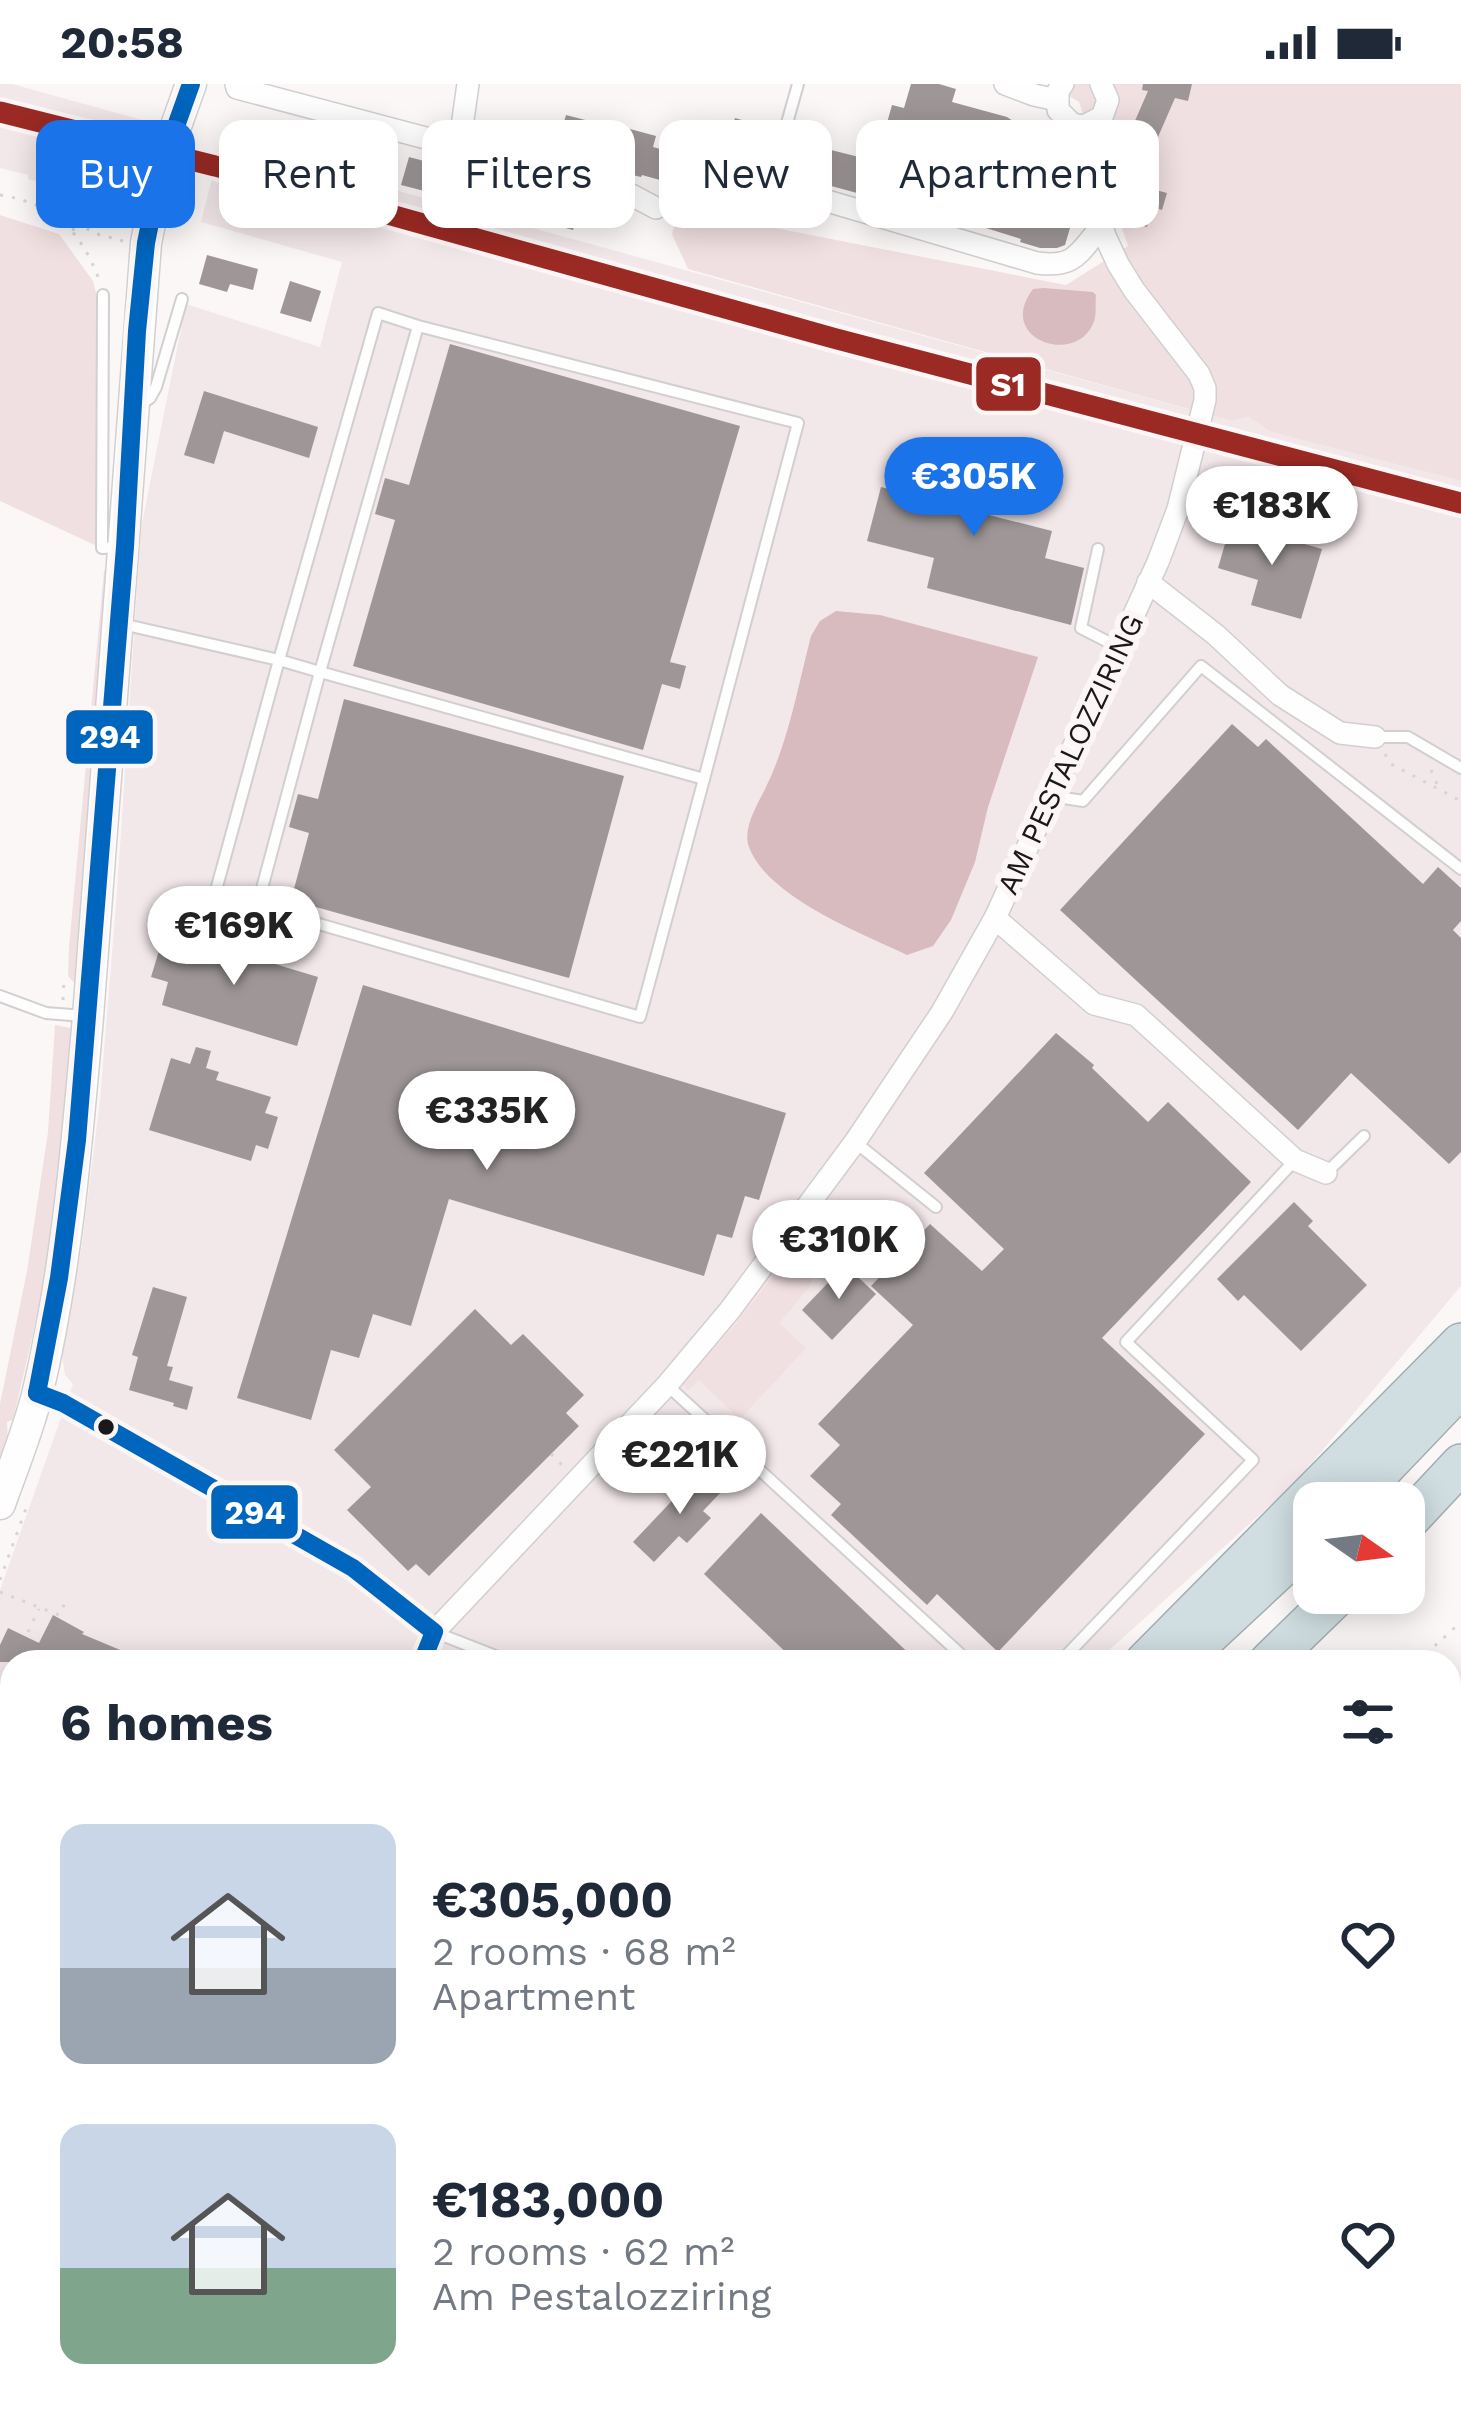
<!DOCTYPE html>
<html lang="en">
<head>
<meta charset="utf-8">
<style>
  body { margin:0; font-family:"Work Sans",sans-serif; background:#f2f2f3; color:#1f2937; height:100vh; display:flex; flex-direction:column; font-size:45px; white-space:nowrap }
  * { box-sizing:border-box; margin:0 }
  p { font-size:39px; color:#747a83 }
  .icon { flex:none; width:66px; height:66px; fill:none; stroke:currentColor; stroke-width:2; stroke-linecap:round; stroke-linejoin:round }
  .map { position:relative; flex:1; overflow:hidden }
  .panel { position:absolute; left:0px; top:1566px; width:1461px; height:771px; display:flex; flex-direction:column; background:#fff; border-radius:36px 36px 0 0; box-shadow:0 6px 30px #0003 }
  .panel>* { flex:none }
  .banner { position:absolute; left:36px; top:36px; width:1389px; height:108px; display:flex; gap:24px }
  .needle { width:78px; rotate:104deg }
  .fabs { position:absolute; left:1293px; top:1398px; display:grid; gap:24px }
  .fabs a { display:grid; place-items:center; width:132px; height:132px; border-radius:24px; background:#fff; box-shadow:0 6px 30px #0003; font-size:60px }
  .price { position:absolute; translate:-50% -102px; padding:0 27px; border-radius:42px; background:#fff; color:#222; font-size:39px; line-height:78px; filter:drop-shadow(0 3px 6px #0008) }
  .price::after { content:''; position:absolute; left:50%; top:72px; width:36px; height:27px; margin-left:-18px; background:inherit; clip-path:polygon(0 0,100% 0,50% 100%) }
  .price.on { background:#1a73e8; color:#fff }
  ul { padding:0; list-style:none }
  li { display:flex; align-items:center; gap:36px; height:300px; padding:0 60px }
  li span { display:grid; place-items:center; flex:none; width:336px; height:240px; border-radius:24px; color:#555 }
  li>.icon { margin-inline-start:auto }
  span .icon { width:144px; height:144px; fill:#fffc; stroke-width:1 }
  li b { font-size:51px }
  h2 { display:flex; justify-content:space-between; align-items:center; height:144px; padding:0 60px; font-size:51px }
  .chip { padding:0 42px; border-radius:24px; background:#fff; box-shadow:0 6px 30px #0003; font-size:42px; line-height:108px }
  .chip.on { background:#1a73e8; color:#fff }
  .status { display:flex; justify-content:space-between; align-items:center; height:84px; padding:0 60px; background:#fff; direction:ltr }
  .status svg { height:33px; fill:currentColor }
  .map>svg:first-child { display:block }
</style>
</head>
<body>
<div class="status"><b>20:58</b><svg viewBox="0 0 49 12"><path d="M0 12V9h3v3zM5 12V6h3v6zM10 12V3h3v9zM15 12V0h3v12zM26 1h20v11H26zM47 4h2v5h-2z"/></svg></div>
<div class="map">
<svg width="1461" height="2335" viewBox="0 0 1461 2335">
  <rect width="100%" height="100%" fill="#fbf7f7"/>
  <g fill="#f2e7e9">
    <path d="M0,0H12L142,36L121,43L105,110L96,108L94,113L28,95V91L0,84Z"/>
    <path d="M221,58L1232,337L1248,333L1271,348L1461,397V1202L1294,1400L1096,1578H12V2325H34L13,2335H0V1506L73,1300L65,1291L62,1272L82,1160L100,1016L117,808L141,444L186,220L320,263L342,178L201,138Z"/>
  </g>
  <g fill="#f1e0e2">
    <path d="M1048,0H1461V397L1271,348L1248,333L1232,337L688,185L672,150L682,115L770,143L1066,201L1128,162L1079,18Z"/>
    <path d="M0,131L59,150L93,197L97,213V462L0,417Z"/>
    <path d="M107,481L80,887L75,900L68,892L69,863L104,487Z"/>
    <path d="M55,941L76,945L53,1164L13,1336L7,1338L8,1358L0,1379V1320L27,1187L48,1048Z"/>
    <path d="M809,1145L829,1161L808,1205L779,1239L806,1264L730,1346L725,1342L735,1331L699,1296L688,1306L682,1300L736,1240Z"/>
  </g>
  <g fill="#d8bbbe">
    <path d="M1044,204L1093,208L1096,211C1095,219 1097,233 1093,240C1075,282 995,255 1033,205Z"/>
    <path d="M836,527L880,531L1038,573L988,723L975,778L951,836L933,862L907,871C861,849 767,813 749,763C742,744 758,720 766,703C789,656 798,602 811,552L820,537Z"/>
  </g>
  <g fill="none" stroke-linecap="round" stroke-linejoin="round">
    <path stroke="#d8bbbe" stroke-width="6" d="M861,2325L863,2335"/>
  </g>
  <g fill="#9f9797">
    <path d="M911,0H939L956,5L952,18L1007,33L1016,39L1038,45L1034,62L1050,67L1045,85L1029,81L1027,86L995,77L988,74L991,64L952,53L948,67L885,46L892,21L904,24Z"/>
    <path d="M1143,0H1192L1188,17L1175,14L1137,101L1167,109L1162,126L1152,123L1147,143L1132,139L1137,119L1131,117L1134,107L1110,94L1148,7L1142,6Z"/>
    <path d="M566,31L593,38L585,65L558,58Z"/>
    <path d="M735,34L766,43L757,71L727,61Z"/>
    <path d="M630,45L656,52L653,63L693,74L691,81L778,105L771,127L642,91L641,93L619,88Z"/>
    <path d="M807,60L931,91L928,100L980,115L982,111L1029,126L1028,130L1070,144L1065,161L1057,164H1040L1020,158L1021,155L973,140L972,142L921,127H915L894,119L809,96L811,87L800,84Z"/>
    <path d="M409,73L443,82L436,110L401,101Z"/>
    <path d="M526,100L550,107L551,103L583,111L573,146L518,131Z"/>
    <path d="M207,171L258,185L253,206L230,200L227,208L199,200Z"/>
    <path d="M290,197L321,207L311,238L280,229Z"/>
    <path d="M450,260L740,342L670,578L686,582L680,605L662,600L643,666L353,582L395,436L375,430L385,394L409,401Z"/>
    <path d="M204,307L318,343L309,374L224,347L214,380L184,371Z"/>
    <path d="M928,355L994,375L981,429L1052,447L1045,474L1084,484L1071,541L927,504L934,474L867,457L881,403L913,411Z"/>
    <path d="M1231,439L1322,465L1301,535L1251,521L1258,496L1218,484Z"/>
    <path d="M344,615L624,692L569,894L291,816L309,749L289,743L298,710L318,715Z"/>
    <path d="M1232,640L1258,663L1266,655L1423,800L1438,783L1461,804V837L1453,846L1461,854V1068L1449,1080L1351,989L1298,1046L1060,826Z"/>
    <path d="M165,847L318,893L297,962L162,921L168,898L151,893Z"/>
    <path d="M363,901L786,1029L759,1116L745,1112L732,1154L717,1150L704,1192L449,1115L411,1242L373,1230L359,1274L331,1266L311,1336L237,1314Z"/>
    <path d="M1056,949L1094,981L1092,984L1148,1038L1168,1018L1251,1098L1102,1254L1205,1350L998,1568L937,1510L927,1521L831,1431L841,1420L810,1392L840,1361L818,1340L913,1241L871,1202L930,1140L982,1187L1004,1165L924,1089Z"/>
    <path d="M196,963L211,967L206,984L219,988L216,996L271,1013L265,1029L278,1033L268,1065L256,1061L251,1077L149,1046L171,974L190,980Z"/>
    <path d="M1294,1118L1313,1137L1308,1142L1367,1201L1301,1267L1244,1211L1238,1217L1217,1195Z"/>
    <path d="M845,1181L876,1210L832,1256L802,1226Z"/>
    <path d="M153,1203L187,1213L167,1282L173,1283L169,1296L193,1303L187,1326L173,1322L174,1319L129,1306L138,1273L132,1271Z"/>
    <path d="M475,1225L511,1261L523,1250L584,1311L566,1329L579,1342L429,1492L416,1480L408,1487L347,1426L371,1403L334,1366Z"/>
    <path d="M701,1386L722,1407L703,1427L711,1434L687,1459L679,1452L654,1478L633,1458Z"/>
    <path d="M761,1429L918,1578H796L704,1490Z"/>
    <path d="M53,1531L84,1548L82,1550L149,1578H0V1561L8,1544L39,1559Z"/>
  </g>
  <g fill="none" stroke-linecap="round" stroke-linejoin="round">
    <g stroke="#d2cfcf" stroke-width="14">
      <g id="service">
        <path d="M780,64L798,0"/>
        <path d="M103,211L102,464L121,463"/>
        <path d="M418,242L798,339L704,695"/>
        <path d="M142,319L150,314L156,303L182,215"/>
        <path d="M1098,465L1081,544L1118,563"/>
        <path d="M122,540L279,576L378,229L418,242L320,588L279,576L215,810L640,933L704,695L320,588L257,823"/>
        <path d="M1377,653H1408L1461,684"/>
        <path d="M1053,708L1064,714L1083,717L1201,582L1461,785"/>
        <path d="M0,912L46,929L84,932"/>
        <path d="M855,1058L936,1123"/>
        <path d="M1326,1089L1364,1052"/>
        <path d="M667,1301L969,1578"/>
        <path d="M434,1548L511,1578"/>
        <path d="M1060,1578L1253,1376L1126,1258L1295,1076"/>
      </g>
    </g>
    <g stroke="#d2cfcf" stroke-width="24">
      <g id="minor">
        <path d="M236,0L237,4L622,106L656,124"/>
        <path d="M1005,0L1034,11L1057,16"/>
        <path d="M1072,40L1084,42L1102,33L1108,16L1101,0"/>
        <path d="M459,64L468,0"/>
        <path d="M807,111L1037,179C1076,184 1078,169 1102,142"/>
        <path d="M1148,498L1216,551L1280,611L1340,649L1375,653"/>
        <path d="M995,834L1094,920L1136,931L1295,1076L1326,1089"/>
        <path d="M37,1309L63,1319L143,1364L353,1484L434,1548L422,1578"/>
        <path d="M434,1548L667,1301L730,1226L855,1058L942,928L995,834L1158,478L1178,425L1205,316V304L1199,290L1134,206L1118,180L1105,152L1072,40L1058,26V7L1063,0"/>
      </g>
    </g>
    <g stroke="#d2cfcf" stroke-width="33">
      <path id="secondary" d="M0,1420C13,1383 29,1345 38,1307C67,1185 77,1058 88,933L146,159L161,84L191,0"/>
    </g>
    <g stroke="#a1adb1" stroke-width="42">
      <g id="motorway">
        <path d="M1350,1419L1461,1303"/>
        <path d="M1404,1441L1461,1380"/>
        <path d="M1199,1560L1314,1453"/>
        <path d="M1145,1578L1461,1259"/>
        <path d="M1269,1578L1340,1509"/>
        <path d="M121,2335L138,2325"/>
        <path d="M244,2335L261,2325"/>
      </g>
    </g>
    <g stroke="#d6d5d5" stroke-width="3" stroke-dasharray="3 9" stroke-linecap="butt">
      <path d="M42,66L45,54L80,63"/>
      <path d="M131,77L135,78"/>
      <path d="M0,111C55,120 81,147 100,198"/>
      <path d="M73,147L75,137L94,149L123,157"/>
      <path d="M1385,670L1391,680L1461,717"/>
      <path d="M1431,686L1439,705"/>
      <path d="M63,916L64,896"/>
      <path d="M551,1370L562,1381"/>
      <path d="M0,1496L28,1419"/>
      <path d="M0,1508L59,1531L66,1517"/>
      <path d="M28,1548L39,1525"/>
      <path d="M1417,1578L1461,1538"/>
      <path d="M1449,1708L1461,1706"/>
      <path d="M0,2319L12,2313"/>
      <path d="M527,2325L529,2335"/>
      <path d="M439,2335L456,2325"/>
      <path d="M1012,2335L1013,2325"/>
    </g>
    <use href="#service" stroke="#fefefe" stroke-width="10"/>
    <use href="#minor" stroke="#fefefe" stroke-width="21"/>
    <use href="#secondary" stroke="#fefefe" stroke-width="30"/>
    <use href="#motorway" stroke="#d0dee1" stroke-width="39"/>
    <g stroke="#fcf6f6" stroke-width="27">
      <g id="bus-1">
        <path d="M37,1309L59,1194L77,1056L125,463L137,247L146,159L161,84L191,0"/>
        <path d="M37,1309L63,1319L353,1484L434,1548L422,1578"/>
      </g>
    </g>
    <use href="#bus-1" stroke="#0065bd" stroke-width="18"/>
    <g stroke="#fcf6f6" stroke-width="30">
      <path id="rail-1" d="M0,28L215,82L833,254L1461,419"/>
    </g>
    <use href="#rail-1" stroke="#9a2a23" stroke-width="21"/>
  </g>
  <circle fill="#1b1819" stroke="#fcf6f6" stroke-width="4.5" cx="106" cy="1343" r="10"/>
  <g text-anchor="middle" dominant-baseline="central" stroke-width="12" stroke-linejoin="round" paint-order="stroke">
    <g font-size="30" fill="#1b1819" stroke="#fcf6f6">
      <text transform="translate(1070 670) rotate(-65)">AM PESTALOZZIRING</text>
    </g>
  </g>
  <g stroke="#fcf6f6" stroke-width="4.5">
    <rect x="974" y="271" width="69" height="58" rx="12" fill="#9a2a23"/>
    <rect x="64" y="624" width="91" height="58" rx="12" fill="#0065bd"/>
    <rect x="209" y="1399" width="91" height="58" rx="12" fill="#0065bd"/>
  </g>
  <g font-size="33" text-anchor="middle" font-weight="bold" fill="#fff">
    <text x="1008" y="312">S1</text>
    <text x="110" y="664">294</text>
    <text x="255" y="1440">294</text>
  </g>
</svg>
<div class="fabs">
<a><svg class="needle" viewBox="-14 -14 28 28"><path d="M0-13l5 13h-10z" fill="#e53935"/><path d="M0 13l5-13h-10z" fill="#747a83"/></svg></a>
</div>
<b class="price on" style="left:974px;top:455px">€305K</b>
<b class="price" style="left:1272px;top:484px">€183K</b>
<b class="price" style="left:234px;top:904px">€169K</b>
<b class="price" style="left:487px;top:1089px">€335K</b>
<b class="price" style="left:839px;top:1218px">€310K</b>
<b class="price" style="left:680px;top:1433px">€221K</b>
<div class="banner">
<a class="chip on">Buy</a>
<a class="chip">Rent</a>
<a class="chip">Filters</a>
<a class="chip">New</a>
<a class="chip">Apartment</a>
</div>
<section class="panel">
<h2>6 homes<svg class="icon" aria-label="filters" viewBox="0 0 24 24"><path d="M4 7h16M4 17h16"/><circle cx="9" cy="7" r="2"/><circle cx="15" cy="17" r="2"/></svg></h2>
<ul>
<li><span style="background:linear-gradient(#c9d6e8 60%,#9aa5b1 0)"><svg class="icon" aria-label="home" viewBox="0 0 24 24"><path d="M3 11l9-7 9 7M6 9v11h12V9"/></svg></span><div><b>€305,000</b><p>2 rooms · 68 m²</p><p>Apartment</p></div><svg class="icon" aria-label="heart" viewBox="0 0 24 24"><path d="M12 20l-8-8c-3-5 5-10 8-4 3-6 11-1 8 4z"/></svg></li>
<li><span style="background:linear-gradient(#c9d6e8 60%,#7fa58c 0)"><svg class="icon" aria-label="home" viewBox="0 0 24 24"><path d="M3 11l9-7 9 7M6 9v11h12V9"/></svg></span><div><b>€183,000</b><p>2 rooms · 62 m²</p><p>Am Pestalozziring</p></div><svg class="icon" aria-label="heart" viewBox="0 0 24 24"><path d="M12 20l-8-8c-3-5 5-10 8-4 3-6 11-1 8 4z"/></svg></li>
</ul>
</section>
</div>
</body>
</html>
